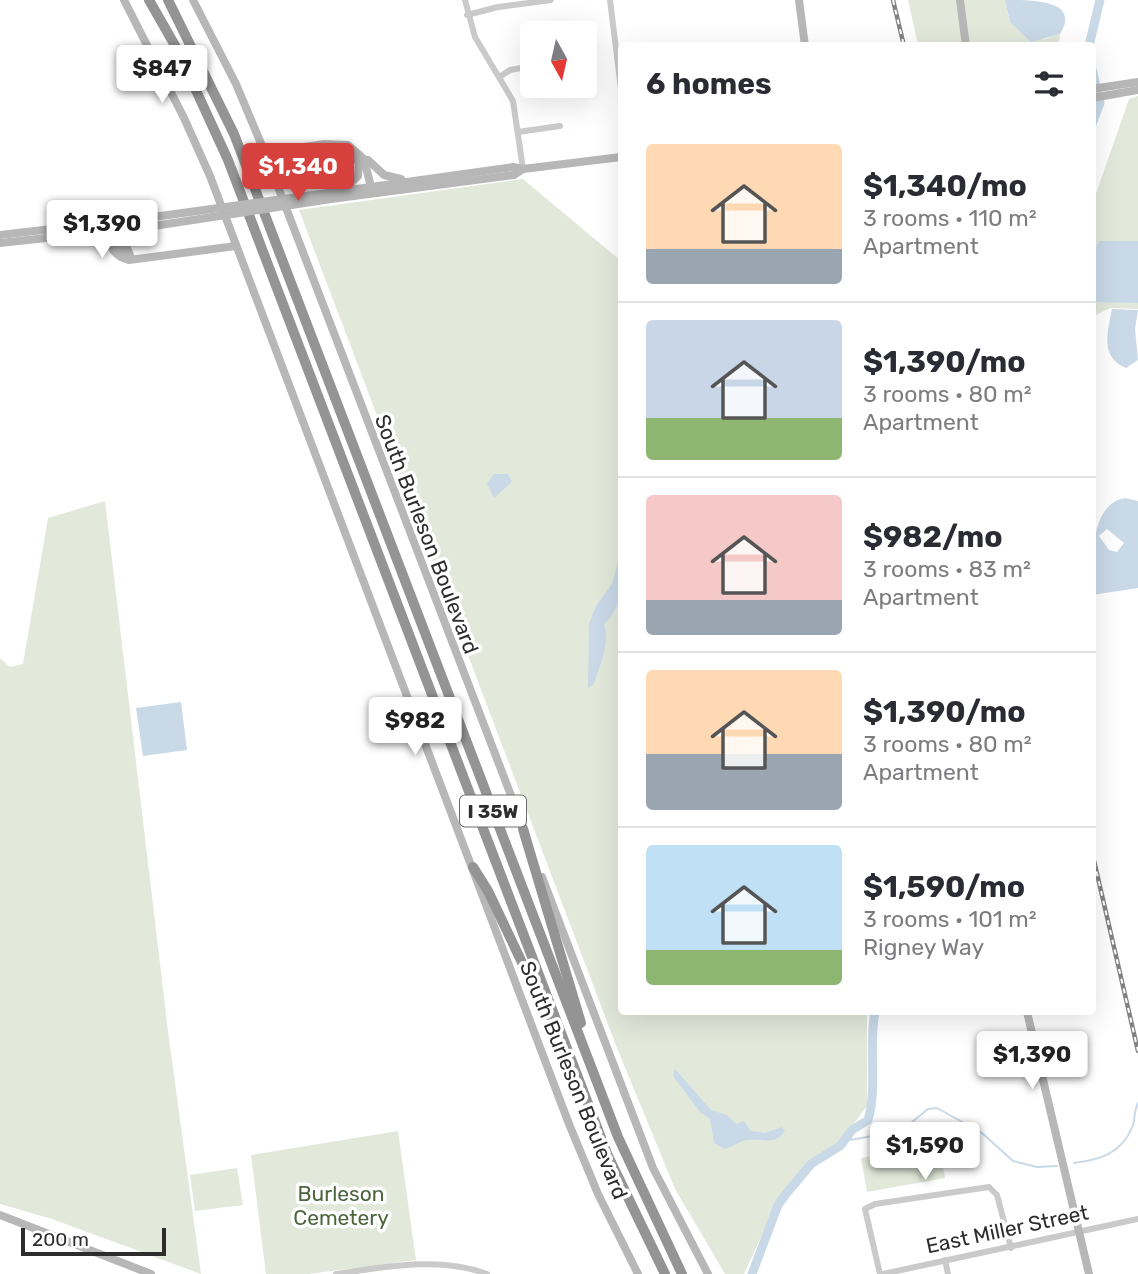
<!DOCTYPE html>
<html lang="en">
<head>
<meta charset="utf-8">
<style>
  body { margin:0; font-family:Rubik,sans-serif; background:#f7f7f7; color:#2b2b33; height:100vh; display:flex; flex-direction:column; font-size:26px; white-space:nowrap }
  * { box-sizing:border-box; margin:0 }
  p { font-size:23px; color:#7c7c81 }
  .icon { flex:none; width:38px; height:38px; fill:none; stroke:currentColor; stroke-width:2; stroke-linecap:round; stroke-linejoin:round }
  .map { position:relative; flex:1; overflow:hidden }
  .sheet { position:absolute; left:618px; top:42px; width:478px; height:973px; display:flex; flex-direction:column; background:#fff; border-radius:7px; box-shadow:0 7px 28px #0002 }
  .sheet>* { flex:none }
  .needle { width:46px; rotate:172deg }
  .tools { position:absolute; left:520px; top:21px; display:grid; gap:14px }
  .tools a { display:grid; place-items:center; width:77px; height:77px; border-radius:7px; background:#fff; box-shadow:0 7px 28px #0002; font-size:35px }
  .scale { position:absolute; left:21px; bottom:18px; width:145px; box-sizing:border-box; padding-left:7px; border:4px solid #2d2d2d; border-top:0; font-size:19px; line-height:24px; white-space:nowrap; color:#2d2d2d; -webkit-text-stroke:5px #fff; paint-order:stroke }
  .price { position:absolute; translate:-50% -60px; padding:0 16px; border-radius:7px; background:#fff; color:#222; font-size:23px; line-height:46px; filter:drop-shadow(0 2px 4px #0008) }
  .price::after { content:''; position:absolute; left:50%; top:42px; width:21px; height:16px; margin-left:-10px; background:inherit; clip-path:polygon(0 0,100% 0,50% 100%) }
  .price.on { background:#d6403d; color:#fff }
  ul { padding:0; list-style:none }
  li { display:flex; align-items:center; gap:21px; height:175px; padding:0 28px }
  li+li { border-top:2px solid #e1e1e2 }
  li span { display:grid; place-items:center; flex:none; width:196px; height:140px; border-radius:7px; color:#555 }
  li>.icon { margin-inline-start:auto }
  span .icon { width:84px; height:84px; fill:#fffc; stroke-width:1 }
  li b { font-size:30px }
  h2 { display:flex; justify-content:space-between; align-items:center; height:84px; padding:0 28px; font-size:30px }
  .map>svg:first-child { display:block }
</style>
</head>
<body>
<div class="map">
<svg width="1138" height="1274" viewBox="0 0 1138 1274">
  <rect width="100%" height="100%" fill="#fff"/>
  <g fill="#e2e9db">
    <path d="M908,0H1005L1010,22L1044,39L1060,34L1059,45H918Z"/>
    <path d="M1138,96V309L1110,308L1092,317V205L1129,99Z"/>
    <path d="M523,179L621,261V1012H867V1106L838,1145L811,1161L777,1202L744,1274H725L675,1189L617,1048L299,210Z"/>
    <path d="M105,501L168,1031L201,1274L52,1219L0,1204V658L10,667L23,664L48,518Z"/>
    <path d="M398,1131L416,1260L309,1274H266L251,1155Z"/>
    <path d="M939,1145L945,1178L867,1192L861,1158Z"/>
    <path d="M237,1168L243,1205L195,1211L190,1175Z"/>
  </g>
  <g fill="#c9d9e8" fill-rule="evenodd">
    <path d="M1005,0C1033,0 1081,0 1060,34L1031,42L1010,22Z"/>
    <path d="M1100,241H1138V303L1092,302V253Z"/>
    <path d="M1112,309L1138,310L1135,329L1138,360L1126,368C1099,357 1108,331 1112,309Z"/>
    <path d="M494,474H508L512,482L494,498L487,483Z"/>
    <path d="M1125,498L1138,501V588L1092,595C1092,568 1088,504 1125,498ZM1107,529L1124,543L1117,552L1109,550L1099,536Z"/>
    <path d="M621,552C621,577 625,606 604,624C610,643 600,665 594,684L588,688L589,624L596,606L612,584Z"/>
    <path d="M181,702L187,750L143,756L136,708Z"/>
    <path d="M675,1069L711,1110L727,1115L736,1124L744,1121L751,1131L765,1133L782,1127L785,1131C774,1147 761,1137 747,1140C740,1141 732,1147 725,1149L714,1143L710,1119L700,1112L673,1076Z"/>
  </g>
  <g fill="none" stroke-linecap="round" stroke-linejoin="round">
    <g stroke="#c9d9e8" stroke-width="2">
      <path d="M844,1141L901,1131L928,1109L937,1108L982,1133L1013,1161L1037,1167L1057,1166"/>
      <path d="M1074,1163C1100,1160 1123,1153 1133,1125C1135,1118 1134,1110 1138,1103"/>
    </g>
    <g stroke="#c9d9e8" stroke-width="9">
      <path d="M1089,46L1100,0"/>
      <path d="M1092,69L1100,103L1092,124"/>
      <path d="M752,1274L778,1205L786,1194L811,1164L840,1146L852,1130L868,1120C878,1086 868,1047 875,1012"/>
    </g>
    <g stroke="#cacaca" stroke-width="6">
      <path d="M465,0L475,37L513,101L523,169"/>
      <path d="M610,0L621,89"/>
      <path d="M467,15L498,7L551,0"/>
      <path d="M501,76L510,70L532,66"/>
      <path d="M518,132L560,126"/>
      <path d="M945,1260L948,1274"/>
      <path d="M336,1274C384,1267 440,1256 487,1274"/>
      <path d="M880,1274L865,1209L875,1204L989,1187L997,1195L1011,1248"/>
      <path d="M883,1274L1138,1219"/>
    </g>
    <g stroke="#b7b7b7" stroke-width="8">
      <path d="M124,0L184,118L210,176L569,1124L598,1194L638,1274"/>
      <path d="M193,0L236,84L265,153L525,832"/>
      <path d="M799,0L805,46"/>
      <path d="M960,0L966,46"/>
      <path d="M1092,89L1138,82"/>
      <path d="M1092,98L1138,90"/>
      <path d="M265,153L324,144L348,145L364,159L372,191"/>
      <path d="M368,160L384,175L401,179"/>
      <path d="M345,189L358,176L359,164L353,150"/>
      <path d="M342,191L513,167L523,169L621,157"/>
      <path d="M331,199L514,175L523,169"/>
      <path d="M105,222C108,240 110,256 129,260L236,246"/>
      <path d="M113,228L115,243L126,256"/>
      <path d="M0,235L146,218"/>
      <path d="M0,243L147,227"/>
      <path d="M130,255L124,241L133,229"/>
      <path d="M542,877L653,1168L708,1274"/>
      <path d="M1027,1012L1089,1274"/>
      <path d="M0,1215L151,1274"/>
    </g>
    <g stroke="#949494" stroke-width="10">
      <path d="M149,0L177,49L228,160L608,1156L665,1274"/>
      <path d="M168,0L234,134L618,1137L682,1274"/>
      <path d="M523,829L581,1023"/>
      <path d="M473,867L488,891L547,1015"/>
    </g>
    <g stroke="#828282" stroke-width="4.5">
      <g id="rail">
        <path d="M893,0L904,46"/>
        <path d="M1092,852L1138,1051"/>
      </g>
    </g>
    <use href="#rail" stroke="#fff" stroke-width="2" stroke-dasharray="5" stroke-linecap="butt"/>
    <g stroke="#b7b7b7" stroke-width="8">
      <path d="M146,218L342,191"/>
      <path d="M147,227L331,199"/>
    </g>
  </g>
  <g text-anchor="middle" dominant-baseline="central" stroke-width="7" stroke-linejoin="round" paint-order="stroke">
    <rect fill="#fff" stroke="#6c6c6c" stroke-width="2" x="460" y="795.5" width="66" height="31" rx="5"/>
    <g font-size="19" font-weight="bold" fill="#2d2d2d">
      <text x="493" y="811">I 35W</text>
    </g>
    <g font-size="21" fill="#2d2d2d" stroke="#fff">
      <text transform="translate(427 534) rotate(69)">South Burleson Boulevard</text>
      <text transform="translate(574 1080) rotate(68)">South Burleson Boulevard</text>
      <text transform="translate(1007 1229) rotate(-12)">East Miller Street</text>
    </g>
    <g font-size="21" fill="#4d653e" stroke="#fff">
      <text x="341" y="1193">Burleson<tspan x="341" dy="24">Cemetery</tspan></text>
    </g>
  </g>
</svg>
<div class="tools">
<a><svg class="needle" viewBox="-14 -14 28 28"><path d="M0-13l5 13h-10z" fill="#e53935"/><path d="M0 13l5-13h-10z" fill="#7c7c81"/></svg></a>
</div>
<div class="scale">200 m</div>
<b class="price" style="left:162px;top:105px">$847</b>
<b class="price on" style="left:298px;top:203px">$1,340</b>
<b class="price" style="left:102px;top:260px">$1,390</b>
<b class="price" style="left:415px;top:757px">$982</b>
<b class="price" style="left:1032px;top:1091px">$1,390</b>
<b class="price" style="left:925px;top:1182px">$1,590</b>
<section class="sheet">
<h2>6 homes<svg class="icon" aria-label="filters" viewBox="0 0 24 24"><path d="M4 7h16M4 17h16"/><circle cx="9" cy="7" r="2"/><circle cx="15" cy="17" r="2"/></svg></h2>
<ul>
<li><span style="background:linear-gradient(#ffd9b3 75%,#9aa5b1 0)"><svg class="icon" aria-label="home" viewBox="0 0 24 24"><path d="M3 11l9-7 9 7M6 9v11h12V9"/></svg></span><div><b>$1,340/mo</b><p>3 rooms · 110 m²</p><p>Apartment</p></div></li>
<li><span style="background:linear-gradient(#c9d6e8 70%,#8fb573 0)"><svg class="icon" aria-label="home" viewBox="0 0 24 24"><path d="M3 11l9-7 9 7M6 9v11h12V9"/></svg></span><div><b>$1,390/mo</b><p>3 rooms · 80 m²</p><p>Apartment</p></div></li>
<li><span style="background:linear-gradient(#f6c9c9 75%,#9aa5b1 0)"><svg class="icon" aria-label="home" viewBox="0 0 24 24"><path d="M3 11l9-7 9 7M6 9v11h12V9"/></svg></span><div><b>$982/mo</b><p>3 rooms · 83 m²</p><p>Apartment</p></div></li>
<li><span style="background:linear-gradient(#ffd9b3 60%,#9aa5b1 0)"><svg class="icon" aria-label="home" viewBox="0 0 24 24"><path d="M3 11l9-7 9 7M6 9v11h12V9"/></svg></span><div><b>$1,390/mo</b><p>3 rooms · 80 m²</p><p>Apartment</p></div></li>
<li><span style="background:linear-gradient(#bfe0f5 75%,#8fb573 0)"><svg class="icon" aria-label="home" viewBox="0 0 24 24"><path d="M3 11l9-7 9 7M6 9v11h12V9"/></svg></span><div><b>$1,590/mo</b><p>3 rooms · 101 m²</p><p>Rigney Way</p></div></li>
</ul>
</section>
</div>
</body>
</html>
